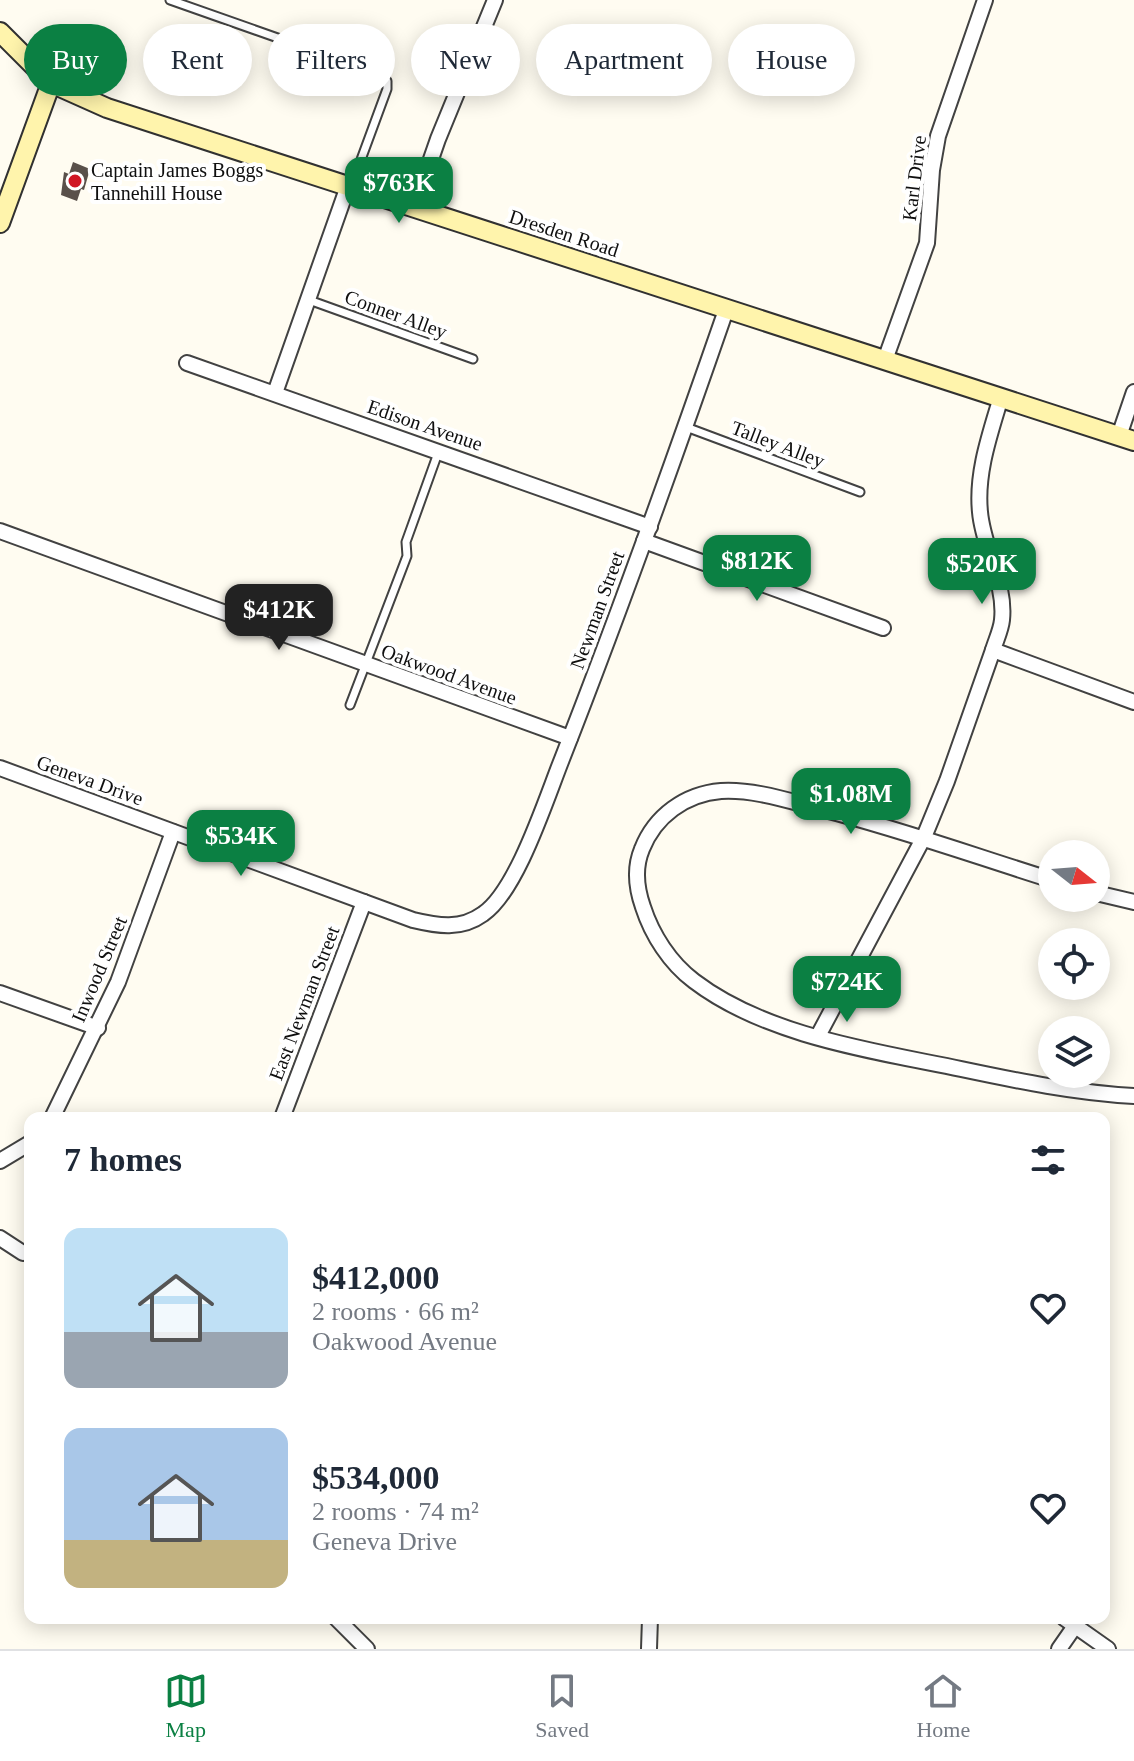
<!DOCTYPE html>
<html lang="en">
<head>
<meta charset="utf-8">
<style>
  body { margin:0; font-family:Georgia,serif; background:#f2f2f3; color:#1f2937; height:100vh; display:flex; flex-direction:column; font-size:30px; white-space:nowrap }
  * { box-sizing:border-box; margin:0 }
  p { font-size:26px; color:#747a83 }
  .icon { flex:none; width:44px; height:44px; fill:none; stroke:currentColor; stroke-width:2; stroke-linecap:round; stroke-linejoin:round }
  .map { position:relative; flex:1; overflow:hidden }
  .panel { position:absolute; left:24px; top:1112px; width:1086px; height:512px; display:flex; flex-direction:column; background:#fff; border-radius:16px; box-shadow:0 4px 20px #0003 }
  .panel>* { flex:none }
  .guide { position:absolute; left:24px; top:24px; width:1086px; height:72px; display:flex; gap:16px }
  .needle { width:52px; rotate:107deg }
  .fabs { position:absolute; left:1038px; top:840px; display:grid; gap:16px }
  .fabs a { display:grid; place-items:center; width:72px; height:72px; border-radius:50%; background:#fff; box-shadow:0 4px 20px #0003; font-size:40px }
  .price { position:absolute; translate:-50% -68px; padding:0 18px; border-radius:16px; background:#0b8043; color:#fff; font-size:26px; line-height:52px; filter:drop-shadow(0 2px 4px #0008) }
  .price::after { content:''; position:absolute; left:50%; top:48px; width:24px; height:18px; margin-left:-12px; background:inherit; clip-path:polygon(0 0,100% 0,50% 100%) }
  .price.active { background:#222; color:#fff }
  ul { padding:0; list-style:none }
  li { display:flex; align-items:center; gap:24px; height:200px; padding:0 40px }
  li span { display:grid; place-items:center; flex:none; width:224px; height:160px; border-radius:16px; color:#555 }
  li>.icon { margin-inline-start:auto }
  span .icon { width:96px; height:96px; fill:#fffc; stroke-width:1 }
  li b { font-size:34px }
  h2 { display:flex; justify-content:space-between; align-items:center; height:96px; padding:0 40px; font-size:34px }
  .tag { padding:0 28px; border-radius:36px; background:#fff; box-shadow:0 4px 20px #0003; font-size:28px; line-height:72px }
  .tag.active { background:#0b8043; color:#fff }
  .tab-bar { display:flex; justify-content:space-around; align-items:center; height:112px; border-top:2px solid #e0e1e3; background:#fff; font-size:22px; color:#747a83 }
  .tab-bar a { display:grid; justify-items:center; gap:4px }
  .tab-bar .active { color:#0b8043 }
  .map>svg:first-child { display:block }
</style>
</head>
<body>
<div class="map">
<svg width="1134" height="1649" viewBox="0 0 1134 1649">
  <rect width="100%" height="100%" fill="#fffcf1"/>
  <path fill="#59504a" d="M73,162L90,169L84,190L81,189L77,201L61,195L64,172L69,174Z"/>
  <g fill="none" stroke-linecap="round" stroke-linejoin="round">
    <g stroke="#424242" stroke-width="11">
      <g id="lane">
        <path d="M170,0L380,74L387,81V89L352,184"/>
        <path d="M309,300L473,359"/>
        <path d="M686,427L860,492"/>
        <path d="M350,705L407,556L406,542L438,453"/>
      </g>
    </g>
    <g stroke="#424242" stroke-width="18">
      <g id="street">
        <path d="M414,208L438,139L495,0"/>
        <path d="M885,360L927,243L932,170L938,136L985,0"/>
        <path d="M187,363L650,527"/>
        <path d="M275,393L348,186"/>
        <path d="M1001,397C990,434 976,473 980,512C983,548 1006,583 1002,620C1001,630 996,640 993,650L1134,702"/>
        <path d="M1119,436L1134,392"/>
        <path d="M0,531L570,738"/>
        <path d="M644,541L883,628"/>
        <path d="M0,768L413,920C438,926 461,930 483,914C517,891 546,799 562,759C620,611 674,460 726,310"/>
        <path d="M1052,880C975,856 900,829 821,809C789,801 754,789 721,791C685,794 655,816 642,849C634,868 636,887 643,907C652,935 670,963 694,981C766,1036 874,1051 961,1069C1018,1081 1076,1093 1134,1096"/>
        <path d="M1096,893L1134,902"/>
        <path d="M0,993L98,1028"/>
        <path d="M818,1036L924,837L947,781L993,650"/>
        <path d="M52,1118L118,982L173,832"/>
        <path d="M282,1118L364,902"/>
        <path d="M0,1161L30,1143"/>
        <path d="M0,1238L23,1253"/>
        <path d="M336,1618L367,1649"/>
        <path d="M1064,1618L1108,1649"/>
        <path d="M649,1649L650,1618"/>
        <path d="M1059,1649L1075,1626"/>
      </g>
    </g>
    <g stroke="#313131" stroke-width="22">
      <g id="secondary">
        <path d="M0,32L51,83L107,108L1134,441"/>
        <path d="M0,223L51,83"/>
      </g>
    </g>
    <use href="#lane" stroke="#fff" stroke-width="7"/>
    <use href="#street" stroke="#fff" stroke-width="14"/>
    <use href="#secondary" stroke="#fff4ac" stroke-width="18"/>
  </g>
  <circle fill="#d01624" stroke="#fff" stroke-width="3" cx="75" cy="181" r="8"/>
  <g text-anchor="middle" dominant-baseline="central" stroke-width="8" stroke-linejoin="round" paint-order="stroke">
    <g font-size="20" fill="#0f0f0f" stroke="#fff" text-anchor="start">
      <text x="91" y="170">Captain James Boggs<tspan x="91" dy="23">Tannehill House</tspan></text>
    </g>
    <g font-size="20" fill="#0f0f0f" stroke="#fff">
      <text transform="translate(914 178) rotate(-83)">Karl Drive</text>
      <text transform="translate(564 233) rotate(18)">Dresden Road</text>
      <text transform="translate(396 314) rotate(20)">Conner Alley</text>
      <text transform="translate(425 425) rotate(19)">Edison Avenue</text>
      <text transform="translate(778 444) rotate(21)">Talley Alley</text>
      <text transform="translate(597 610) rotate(-70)">Newman Street</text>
      <text transform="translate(449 674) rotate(20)">Oakwood Avenue</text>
      <text transform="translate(90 780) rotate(20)">Geneva Drive</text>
      <text transform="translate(99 969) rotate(-67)">Inwood Street</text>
      <text transform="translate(304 1003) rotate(-69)">East Newman Street</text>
    </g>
  </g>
</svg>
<div class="fabs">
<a><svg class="needle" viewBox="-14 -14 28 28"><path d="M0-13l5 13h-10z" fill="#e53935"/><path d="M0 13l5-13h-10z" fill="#747a83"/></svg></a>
<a><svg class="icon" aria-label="locate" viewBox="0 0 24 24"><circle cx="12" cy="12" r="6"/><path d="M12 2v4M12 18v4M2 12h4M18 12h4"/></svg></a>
<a><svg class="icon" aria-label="layers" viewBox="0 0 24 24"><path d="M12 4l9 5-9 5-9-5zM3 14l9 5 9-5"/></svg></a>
</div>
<b class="price" style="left:399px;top:225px">$763K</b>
<b class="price" style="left:757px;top:603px">$812K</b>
<b class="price" style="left:982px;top:606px">$520K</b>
<b class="price active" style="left:279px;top:652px">$412K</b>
<b class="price" style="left:851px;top:836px">$1.08M</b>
<b class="price" style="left:241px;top:878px">$534K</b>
<b class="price" style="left:847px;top:1024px">$724K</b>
<div class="guide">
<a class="tag active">Buy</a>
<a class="tag">Rent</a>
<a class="tag">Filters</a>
<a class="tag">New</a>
<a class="tag">Apartment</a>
<a class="tag">House</a>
</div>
<section class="panel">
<h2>7 homes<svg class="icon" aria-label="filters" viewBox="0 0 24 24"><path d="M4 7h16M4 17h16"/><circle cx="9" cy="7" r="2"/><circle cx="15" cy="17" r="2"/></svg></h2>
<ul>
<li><span style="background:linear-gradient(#bfe0f5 65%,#9aa5b1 0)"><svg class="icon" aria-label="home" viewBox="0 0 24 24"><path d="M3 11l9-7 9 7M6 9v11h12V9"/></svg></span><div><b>$412,000</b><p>2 rooms · 66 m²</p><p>Oakwood Avenue</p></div><svg class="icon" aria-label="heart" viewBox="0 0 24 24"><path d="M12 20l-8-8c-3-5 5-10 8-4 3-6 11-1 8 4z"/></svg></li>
<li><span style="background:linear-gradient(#a9c7e8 70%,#c2b280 0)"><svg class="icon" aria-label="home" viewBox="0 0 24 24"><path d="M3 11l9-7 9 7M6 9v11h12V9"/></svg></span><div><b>$534,000</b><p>2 rooms · 74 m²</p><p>Geneva Drive</p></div><svg class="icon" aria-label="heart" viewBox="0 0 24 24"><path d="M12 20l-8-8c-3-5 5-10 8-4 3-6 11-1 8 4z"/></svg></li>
</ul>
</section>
</div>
<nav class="tab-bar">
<a class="active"><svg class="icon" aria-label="map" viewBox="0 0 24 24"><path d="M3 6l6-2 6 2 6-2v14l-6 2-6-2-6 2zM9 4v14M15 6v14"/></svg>Map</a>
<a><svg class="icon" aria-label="saved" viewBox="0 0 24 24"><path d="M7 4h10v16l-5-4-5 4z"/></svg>Saved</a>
<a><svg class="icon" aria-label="home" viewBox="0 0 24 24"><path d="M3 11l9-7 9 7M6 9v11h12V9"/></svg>Home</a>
</nav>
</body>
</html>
